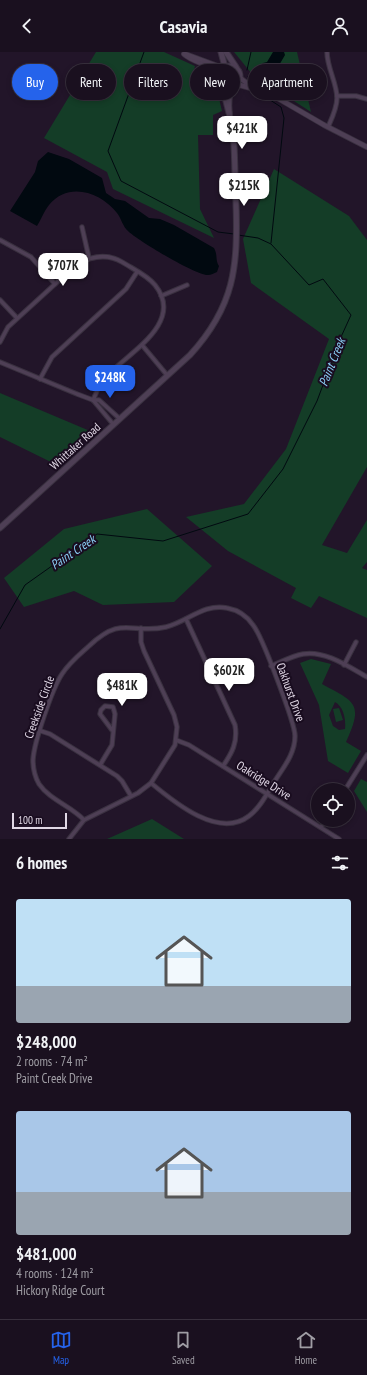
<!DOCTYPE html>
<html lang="en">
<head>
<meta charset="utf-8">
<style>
  body { margin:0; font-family:"PT Sans Narrow",sans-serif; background:#231928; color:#f1f3f6; height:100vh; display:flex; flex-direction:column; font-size:15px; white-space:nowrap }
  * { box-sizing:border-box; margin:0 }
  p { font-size:13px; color:#9f9da4 }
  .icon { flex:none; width:22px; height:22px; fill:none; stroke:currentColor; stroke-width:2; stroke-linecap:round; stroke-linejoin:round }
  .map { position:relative; height:787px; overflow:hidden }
  .drawer { display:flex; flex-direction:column; background:#1a101f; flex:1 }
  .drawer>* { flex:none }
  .banner { position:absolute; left:12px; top:12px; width:343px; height:36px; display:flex; gap:8px }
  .tools { position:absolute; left:311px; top:731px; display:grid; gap:8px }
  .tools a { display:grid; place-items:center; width:44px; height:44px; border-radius:50%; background:#1a101f; box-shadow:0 2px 6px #0003,0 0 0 1px #38303d; font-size:20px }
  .scale { position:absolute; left:12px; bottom:10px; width:55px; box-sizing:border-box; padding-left:4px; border:2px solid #e1d8e6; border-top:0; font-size:11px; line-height:14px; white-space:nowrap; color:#e1d8e6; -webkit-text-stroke:3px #190c1f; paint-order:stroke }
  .price { position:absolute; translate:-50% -34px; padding:0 9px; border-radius:8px; background:#fff; color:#222; font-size:13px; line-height:26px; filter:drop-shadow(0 1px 2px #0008) }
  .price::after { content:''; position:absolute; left:50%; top:24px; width:12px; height:9px; margin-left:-6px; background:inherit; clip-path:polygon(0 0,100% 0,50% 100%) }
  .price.on { background:#2563eb; color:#fff }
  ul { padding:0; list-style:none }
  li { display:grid; align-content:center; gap:8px; height:212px; padding:0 16px }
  li span { display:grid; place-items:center; height:124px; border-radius:4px; color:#555 }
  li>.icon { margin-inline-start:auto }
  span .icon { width:72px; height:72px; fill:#fffc; stroke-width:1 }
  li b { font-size:17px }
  h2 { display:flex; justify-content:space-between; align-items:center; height:48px; padding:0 16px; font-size:17px }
  .pill { padding:0 14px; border-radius:18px; background:#1a101f; box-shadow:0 2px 6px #0003,0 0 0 1px #38303d; font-size:14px; line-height:36px }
  .pill.on { background:#2563eb; color:#fff }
  header { display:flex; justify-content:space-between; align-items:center; height:52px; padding:0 16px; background:#1a101f; font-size:18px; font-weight:700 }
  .tab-bar { display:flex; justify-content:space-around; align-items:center; height:56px; border-top:1px solid #38303d; background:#1a101f; font-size:11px; color:#9f9da4 }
  .tab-bar a { display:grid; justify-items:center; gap:2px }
  .tab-bar .on { color:#2563eb }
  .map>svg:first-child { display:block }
</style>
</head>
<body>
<header><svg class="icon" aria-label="back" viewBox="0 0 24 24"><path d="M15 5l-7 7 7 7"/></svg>Casavia<svg class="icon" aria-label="person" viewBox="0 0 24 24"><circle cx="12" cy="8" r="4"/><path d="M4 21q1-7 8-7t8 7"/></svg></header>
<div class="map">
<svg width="367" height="787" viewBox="0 0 367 787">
  <rect width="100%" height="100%" fill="#221529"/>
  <g fill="#143d27" fill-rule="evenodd">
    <path d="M96,0H164L195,14L193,22L202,26H211L215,30L222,59L213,63V83H198L200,157L214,186L113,137L107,120L44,86Z"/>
    <path d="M234,0H297L311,60L252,22Z"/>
    <path d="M274,117L349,164L367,188V415L322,493L347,501L367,468V510L362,516L367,518V566L319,544L311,556L291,546L296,536L228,499L186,465L244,452L286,397L329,287L251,231L243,187Z"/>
    <path d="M0,341L90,379L57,413L0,385Z"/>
    <path d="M147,457L212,514L174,550L103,553L74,539L24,555L4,526L64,477Z"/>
    <path d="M311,607L331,612L322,632C355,650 364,651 346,690L361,699L348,721L328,709L319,653L300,611ZM335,650C344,655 346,668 345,677L339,678L333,674L329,663Z"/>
    <path d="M339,656L343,668L336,670L333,657Z"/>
    <path d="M361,727L367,730V760L354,739Z"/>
    <path d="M152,767L184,787H107Z"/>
  </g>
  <g fill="#010910">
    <path d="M273,0H284L285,3L278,15L274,27L268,28L258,19L259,15L263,11L267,10Z"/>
    <path d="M48,100L69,107L102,126L106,141L115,147L125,149L149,166L160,167L174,173L214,196C218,203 215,208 219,214L217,220C214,221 211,223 208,223C197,224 137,188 128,179C123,175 121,166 117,161C101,140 68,129 49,153C44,159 41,168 37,174L10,159L35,120L38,109Z"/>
  </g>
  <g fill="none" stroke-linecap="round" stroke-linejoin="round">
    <g stroke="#010910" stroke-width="1">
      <path d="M144,0L108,99L121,129L218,180L234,182"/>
      <path d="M247,18L251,0"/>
      <path d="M248,25L253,29"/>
      <path d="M267,46L281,55L284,66L271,191"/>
      <path d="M0,577L25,533L97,482L163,489L248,462L283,417L317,349L341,285L351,263L323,227L309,233L271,192L258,186L238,183"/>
    </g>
    <g stroke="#3a3140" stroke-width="5.5">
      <g id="minor">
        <path d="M327,0C327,16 337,31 337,46C337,56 332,66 328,75"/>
        <path d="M337,44H356L367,47"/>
        <path d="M82,175L89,206"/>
        <path d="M0,188L31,205L55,232"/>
        <path d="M161,244L187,233"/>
        <path d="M0,248L17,266"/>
        <path d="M0,290L8,275L77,212C92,204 107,201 122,210C133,217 147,223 155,233C187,273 122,304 102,329C98,335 96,342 93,348"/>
        <path d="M142,293L167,323"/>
        <path d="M0,310L77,342L93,348H99L120,367"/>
        <path d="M40,327L52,305L126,237L137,220"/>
        <path d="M93,348L113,372"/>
        <path d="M186,567L235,673C238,690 232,701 223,714"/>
        <path d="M344,613L356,590"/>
        <path d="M271,614C281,610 292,604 303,602C325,598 349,615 367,625"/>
        <path d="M41,679L50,682L117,724L122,729L131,744"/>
        <path d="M176,688L189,693L339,787"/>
        <path d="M100,713L112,693L115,662L113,655L105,654L101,658L100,662L112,678"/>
        <path d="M345,738L367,703"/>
        <path d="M84,768C71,754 50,748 39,732C35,725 33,716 33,708C34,690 52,637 62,622C69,611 79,603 89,594C123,562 131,583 166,575C187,570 204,551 227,556C238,558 247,564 253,573C262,584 295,671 295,684C295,703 282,717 273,732C266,743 260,756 249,764C219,787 175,751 151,731"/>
        <path d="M321,775L326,768"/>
        <path d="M69,787L84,768L138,741L151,731L175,693L177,675L174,663L144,599L141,590V576"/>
      </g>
    </g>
    <g stroke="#3a3140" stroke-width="6">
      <g id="tertiary">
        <path d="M184,2C194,11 211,12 220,23"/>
        <path d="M185,2L223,16"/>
        <path d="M240,26L248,32L262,37L324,73L367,95"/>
        <path d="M236,32L268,41"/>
      </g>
    </g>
    <g stroke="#3a3140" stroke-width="7">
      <g id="secondary">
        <path d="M221,0L225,15"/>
        <path d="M226,0L236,15"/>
        <circle cx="230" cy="24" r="10"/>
        <path d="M221,30L229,61"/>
        <path d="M0,476L190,303C235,254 238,214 236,151C235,132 235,112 234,93C232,74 224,51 233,33"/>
      </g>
    </g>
    <use href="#minor" stroke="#4e3f55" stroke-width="3.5"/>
    <use href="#tertiary" stroke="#4e3f55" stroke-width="4.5"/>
    <use href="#secondary" stroke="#4e3f55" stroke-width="5"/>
  </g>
  <g text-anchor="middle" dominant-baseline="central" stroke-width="4" stroke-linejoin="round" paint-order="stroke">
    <g font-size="12" fill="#e1d8e6" stroke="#190c1f">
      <text transform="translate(75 394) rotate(-42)">Whittaker Road</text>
      <text transform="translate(291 640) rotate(70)">Oakhurst Drive</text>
      <text transform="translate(39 655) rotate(-70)">Creekside Circle</text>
      <text transform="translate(264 728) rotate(32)">Oakridge Drive</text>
    </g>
    <g font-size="13" font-style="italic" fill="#89cbf1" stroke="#190c1f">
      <text transform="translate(332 310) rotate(-68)">Paint Creek</text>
      <text transform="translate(73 500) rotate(-34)">Paint Creek</text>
    </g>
  </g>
</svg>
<div class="tools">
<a><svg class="icon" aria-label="locate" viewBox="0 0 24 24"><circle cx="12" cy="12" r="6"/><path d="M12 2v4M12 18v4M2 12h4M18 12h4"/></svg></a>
</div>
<div class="scale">100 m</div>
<b class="price" style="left:242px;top:98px">$421K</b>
<b class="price" style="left:244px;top:155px">$215K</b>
<b class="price" style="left:63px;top:235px">$707K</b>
<b class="price on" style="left:110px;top:347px">$248K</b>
<b class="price" style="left:229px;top:640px">$602K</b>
<b class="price" style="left:122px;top:655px">$481K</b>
<div class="banner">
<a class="pill on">Buy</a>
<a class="pill">Rent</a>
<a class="pill">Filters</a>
<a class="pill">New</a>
<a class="pill">Apartment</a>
</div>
</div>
<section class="drawer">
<h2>6 homes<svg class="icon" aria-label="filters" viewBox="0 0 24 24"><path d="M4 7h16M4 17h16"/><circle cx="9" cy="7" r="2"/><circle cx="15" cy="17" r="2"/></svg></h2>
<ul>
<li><span style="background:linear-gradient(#bfe0f5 70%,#9aa5b1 0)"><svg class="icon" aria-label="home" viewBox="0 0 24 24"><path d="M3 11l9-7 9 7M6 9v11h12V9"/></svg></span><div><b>$248,000</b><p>2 rooms · 74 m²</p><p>Paint Creek Drive</p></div></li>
<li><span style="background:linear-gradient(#a9c7e8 65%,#9aa5b1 0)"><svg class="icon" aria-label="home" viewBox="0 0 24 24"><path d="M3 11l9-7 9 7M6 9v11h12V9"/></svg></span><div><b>$481,000</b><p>4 rooms · 124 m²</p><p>Hickory Ridge Court</p></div></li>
</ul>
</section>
<nav class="tab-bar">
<a class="on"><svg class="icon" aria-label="map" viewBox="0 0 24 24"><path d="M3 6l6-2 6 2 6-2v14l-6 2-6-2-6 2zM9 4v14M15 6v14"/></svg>Map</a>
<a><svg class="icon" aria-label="saved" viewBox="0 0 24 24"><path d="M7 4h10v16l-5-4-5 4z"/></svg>Saved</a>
<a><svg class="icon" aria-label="home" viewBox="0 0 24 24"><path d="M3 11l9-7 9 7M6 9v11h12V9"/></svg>Home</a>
</nav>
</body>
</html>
